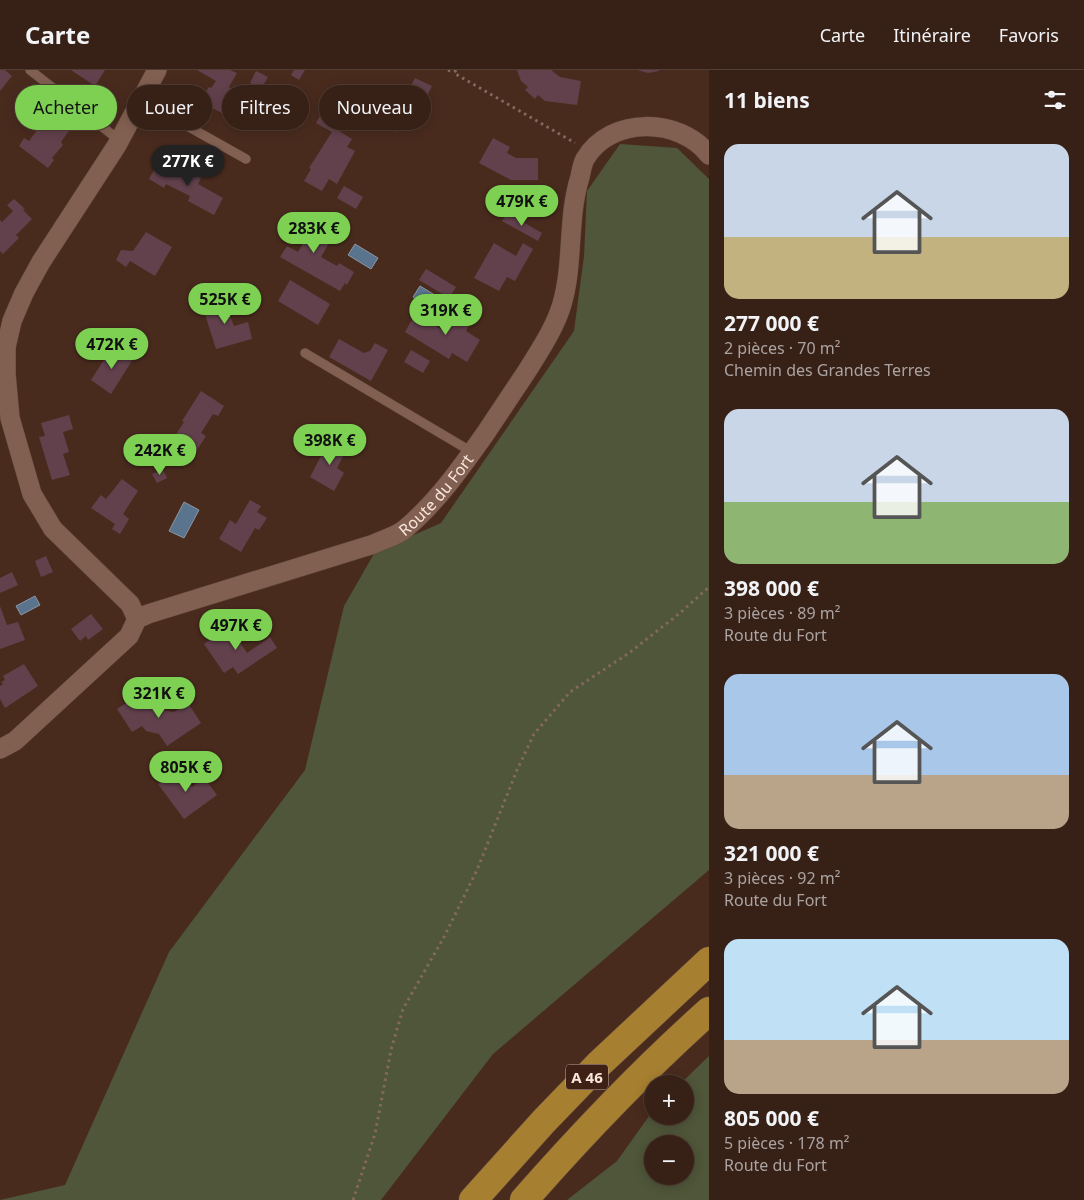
<!DOCTYPE html>
<html lang="fr">
<head>
<meta charset="utf-8">
<style>
  body { margin:0; font-family:"Noto Sans",sans-serif; background:#422d23; color:#f1f3f6; height:100vh; display:flex; flex-direction:column; font-size:19px; white-space:nowrap }
  * { box-sizing:border-box; margin:0 }
  p { font-size:16px; color:#aaa3a1 }
  .icon { flex:none; width:28px; height:28px; fill:none; stroke:currentColor; stroke-width:2; stroke-linecap:round; stroke-linejoin:round }
  .map { position:relative; flex:1; overflow:hidden }
  .sheet { display:flex; flex-direction:column; background:#372016; width:375px }
  .sheet>* { flex:none }
  .hud { position:absolute; left:15px; top:15px; width:475px; height:45px; display:flex; gap:10px }
  .controls { position:absolute; left:644px; top:1005px; display:grid; gap:10px }
  .controls a { display:grid; place-items:center; width:50px; height:50px; border-radius:50%; background:#372016; box-shadow:0 2px 12px #0003,0 0 0 1px #513e35; font-size:25px }
  .price { position:absolute; translate:-50% -42px; padding:0 11px; border-radius:18px; background:#7ed053; color:#111; font-size:16px; line-height:32px; filter:drop-shadow(0 1px 2px #0008) }
  .price::after { content:''; position:absolute; left:50%; top:30px; width:15px; height:11px; margin-left:-8px; background:inherit; clip-path:polygon(0 0,100% 0,50% 100%) }
  .price.active { background:#222; color:#fff }
  ul { padding:0; list-style:none }
  li { display:grid; align-content:center; gap:10px; height:265px; padding:0 15px }
  li span { display:grid; place-items:center; height:155px; border-radius:15px; color:#555 }
  li>.icon { margin-inline-start:auto }
  span .icon { width:90px; height:90px; fill:#fffc; stroke-width:1 }
  li b { font-size:21px }
  h2 { display:flex; justify-content:space-between; align-items:center; height:60px; padding:0 15px; font-size:21px }
  .pill { padding:0 18px; border-radius:22px; background:#372016; box-shadow:0 2px 12px #0003,0 0 0 1px #513e35; font-size:18px; line-height:45px }
  .pill.active { background:#7ed053; color:#111 }
  header { display:flex; align-items:center; gap:30px; box-sizing:border-box; height:70px; padding:0 25px; background:#372016; border-bottom:1px solid #513e35 }
  header strong { font-size:24px }
  nav { display:flex; gap:28px; margin-inline-start:auto; font-size:18px }
  main { display:flex; flex:1; min-height:0 }
  .map>svg:first-child { display:block }
</style>
</head>
<body>
<header>
<strong>Carte</strong>
<nav><a>Carte</a><a>Itinéraire</a><a>Favoris</a></nav>
</header>
<main>
<div class="map">
<svg width="709" height="1130" viewBox="0 0 709 1130">
  <rect width="100%" height="100%" fill="#492b1e"/>
  <g fill="#4f5639" fill-rule="evenodd">
    <path d="M620,74L677,78L709,109V800L493,984L381,1130H0L65,1115L169,882L305,700L344,536L375,482L441,453L574,261L584,186L587,121Z"/>
    <path d="M709,986V1130H567L617,1091L652,1042V1046H685V1014H680ZM652,1074H685V1106H652Z"/>
  </g>
  <g fill="#5b748d" stroke="#8a96a5">
    <path d="M355,174L378,188L371,199L348,185Z"/>
    <path d="M420,216L443,230L435,241L413,227Z"/>
    <path d="M184,432L199,440L184,468L169,461Z"/>
    <path d="M35,526L40,535L21,545L16,536Z"/>
  </g>
  <g fill="#62414c">
    <path d="M0,0H5L12,6L0,21Z"/>
    <path d="M71,0H105L95,16Z"/>
    <path d="M197,0H230L237,3L229,17L238,23L229,39L248,51L243,59L226,49L227,46L203,33L208,24L205,23L209,17L211,18L216,11Z"/>
    <path d="M294,0H305L299,10L291,5Z"/>
    <path d="M517,0H551L560,7L581,11L577,35L545,31L538,25L535,29L525,20L528,17L521,11Z"/>
    <path d="M637,0H659V1L648,3Z"/>
    <path d="M256,1L268,7L261,19L250,13Z"/>
    <path d="M415,8L432,16L423,34L419,33L417,40L409,47L412,50L397,62L382,45L397,32L399,35L407,28L405,27Z"/>
    <path d="M324,39L340,48L334,58L352,69L347,77L355,81L337,114L329,109L322,121L304,111L311,99L309,98L332,62L316,53Z"/>
    <path d="M50,43L71,58L61,72L63,75L52,88L54,90L48,98L19,76L24,68L29,71Z"/>
    <path d="M493,68L510,77L507,83L516,88H538V110H511L479,93Z"/>
    <path d="M178,90L190,97L188,101L201,108L198,114L223,128L214,145L188,131L190,126L166,114L164,118L149,109L155,98L170,106Z"/>
    <path d="M344,116L363,127L356,139L337,128Z"/>
    <path d="M14,129L25,139L23,140L32,149L16,165L19,168L3,184L0,181V150L2,152L13,141L7,135Z"/>
    <path d="M290,143L333,166L321,187L337,196L339,193L354,202L347,215L345,213L340,221L280,187L287,176L298,182L305,170L282,157Z"/>
    <path d="M507,143L542,163L538,171L502,151Z"/>
    <path d="M146,162L172,177L155,206L130,191L126,197L116,190L121,180L133,181Z"/>
    <path d="M494,173L516,186L523,173L533,179L515,211L507,207L499,221L474,208Z"/>
    <path d="M426,199L456,217L449,228L419,210Z"/>
    <path d="M290,210L330,234L318,255L278,231Z"/>
    <path d="M223,228L234,256L248,252L252,269L216,279L202,235Z"/>
    <path d="M457,240L472,250L466,261L480,270L467,292L452,283L449,289L405,262L415,244L444,261Z"/>
    <path d="M339,269L364,283L370,281L375,273L388,280L371,311L329,287Z"/>
    <path d="M113,276L133,289L111,324L91,310Z"/>
    <path d="M411,280L430,291L423,303L404,292Z"/>
    <path d="M201,321L224,336L218,346L213,344L201,363L206,366L195,383L173,369L184,352L182,351Z"/>
    <path d="M69,345L73,359L63,362L69,382L63,384L70,405L52,410L39,367L45,366L41,353Z"/>
    <path d="M330,369L347,378L337,398L344,403L334,421L310,407Z"/>
    <path d="M163,400L167,408L157,413L152,404Z"/>
    <path d="M122,409L138,421L123,444L129,449L120,464L112,459L115,454L91,438L101,425L106,429Z"/>
    <path d="M250,430L261,436L257,442L267,448L259,460L255,458L241,482L219,469L230,450L236,454Z"/>
    <path d="M46,486L53,502L41,507L35,491Z"/>
    <path d="M12,502L18,515L0,523V508Z"/>
    <path d="M0,536L7,555L18,552L25,570L0,579Z"/>
    <path d="M91,544L103,559L88,570L86,566L80,571L71,559Z"/>
    <path d="M229,556L247,583L270,567L277,578L238,604L233,597L224,603L204,574Z"/>
    <path d="M24,594L38,616L5,638L0,629V616L3,614L1,612L5,610L3,606Z"/>
    <path d="M137,626L141,633L152,626L161,640L174,642L188,633L201,653L167,676L159,664L146,661L142,656L132,662L117,639Z"/>
    <path d="M178,699L192,717L204,708L217,725L184,749L158,714Z"/>
  </g>
  <g fill="none" stroke-linecap="round" stroke-linejoin="round">
    <g stroke="#634a3e" stroke-width="10">
      <g id="service">
        <path d="M30,0L119,70"/>
        <path d="M141,30L246,89"/>
        <path d="M305,283L472,382"/>
      </g>
    </g>
    <g stroke="#634a3e" stroke-width="20">
      <g id="minor">
        <path d="M137,549L130,534L53,459L32,424L10,348L6,304V277L12,251L24,223L41,192L117,75L157,0"/>
        <path id="s1" d="M0,679L15,671L129,566L137,549L148,544L374,474C384,469 397,466 405,459C437,432 461,398 485,364C499,343 513,322 527,301C540,280 555,258 562,234C574,193 567,148 580,107C581,102 582,95 585,89C610,46 680,47 709,85"/>
      </g>
    </g>
    <g stroke="#634a3e" stroke-width="29">
      <g id="motorway">
        <path d="M473,1130L544,1051L599,994L709,891"/>
        <path d="M524,1130C582,1064 643,1000 709,941"/>
      </g>
    </g>
    <g stroke="#846a5e" stroke-width="3" stroke-dasharray="2.5 4" stroke-linecap="butt">
      <path d="M448,0L454,3"/>
      <path d="M456,0L454,3L575,73"/>
      <path d="M353,1130L375,1064L391,980L403,939L444,867L477,800L517,700L534,664L570,622L629,583L680,543L709,517"/>
    </g>
    <use href="#service" stroke="#826051" stroke-width="9"/>
    <use href="#minor" stroke="#826051" stroke-width="19"/>
    <use href="#motorway" stroke="#a77f30" stroke-width="28"/>
  </g>
  <g text-anchor="middle" dominant-baseline="central" stroke-width="5" stroke-linejoin="round" paint-order="stroke">
    <rect fill="#3e2114" stroke="#c1aaa0" stroke-width="1" x="566" y="994.5" width="42" height="25" rx="4"/>
    <g font-size="15" font-weight="bold" fill="#f9e5dc">
      <text x="587" y="1007">A 46</text>
    </g>
    <g font-size="16" fill="#f9e5dc" stroke="#3e2114">
      <text stroke="none"><textPath href="#s1" startOffset="520">Route du Fort</textPath></text>
    </g>
  </g>
</svg>
<div class="controls">
<a>+</a>
<a>−</a>
</div>
<b class="price active" style="left:188px;top:117px">277K €</b>
<b class="price" style="left:522px;top:157px">479K €</b>
<b class="price" style="left:314px;top:184px">283K €</b>
<b class="price" style="left:225px;top:255px">525K €</b>
<b class="price" style="left:446px;top:266px">319K €</b>
<b class="price" style="left:112px;top:300px">472K €</b>
<b class="price" style="left:330px;top:396px">398K €</b>
<b class="price" style="left:160px;top:406px">242K €</b>
<b class="price" style="left:236px;top:581px">497K €</b>
<b class="price" style="left:159px;top:649px">321K €</b>
<b class="price" style="left:186px;top:723px">805K €</b>
<div class="hud">
<a class="pill active">Acheter</a>
<a class="pill">Louer</a>
<a class="pill">Filtres</a>
<a class="pill">Nouveau</a>
</div>
</div>
<section class="sheet">
<h2>11 biens<svg class="icon" aria-label="filters" viewBox="0 0 24 24"><path d="M4 7h16M4 17h16"/><circle cx="9" cy="7" r="2"/><circle cx="15" cy="17" r="2"/></svg></h2>
<ul>
<li><span style="background:linear-gradient(#c9d6e8 60%,#c2b280 0)"><svg class="icon" aria-label="home" viewBox="0 0 24 24"><path d="M3 11l9-7 9 7M6 9v11h12V9"/></svg></span><div><b>277 000 €</b><p>2 pièces · 70 m²</p><p>Chemin des Grandes Terres</p></div></li>
<li><span style="background:linear-gradient(#c9d6e8 60%,#8fb573 0)"><svg class="icon" aria-label="home" viewBox="0 0 24 24"><path d="M3 11l9-7 9 7M6 9v11h12V9"/></svg></span><div><b>398 000 €</b><p>3 pièces · 89 m²</p><p>Route du Fort</p></div></li>
<li><span style="background:linear-gradient(#a9c7e8 65%,#b9a48a 0)"><svg class="icon" aria-label="home" viewBox="0 0 24 24"><path d="M3 11l9-7 9 7M6 9v11h12V9"/></svg></span><div><b>321 000 €</b><p>3 pièces · 92 m²</p><p>Route du Fort</p></div></li>
<li><span style="background:linear-gradient(#bfe0f5 65%,#b9a48a 0)"><svg class="icon" aria-label="home" viewBox="0 0 24 24"><path d="M3 11l9-7 9 7M6 9v11h12V9"/></svg></span><div><b>805 000 €</b><p>5 pièces · 178 m²</p><p>Route du Fort</p></div></li>
</ul>
</section>
</main>
</body>
</html>
